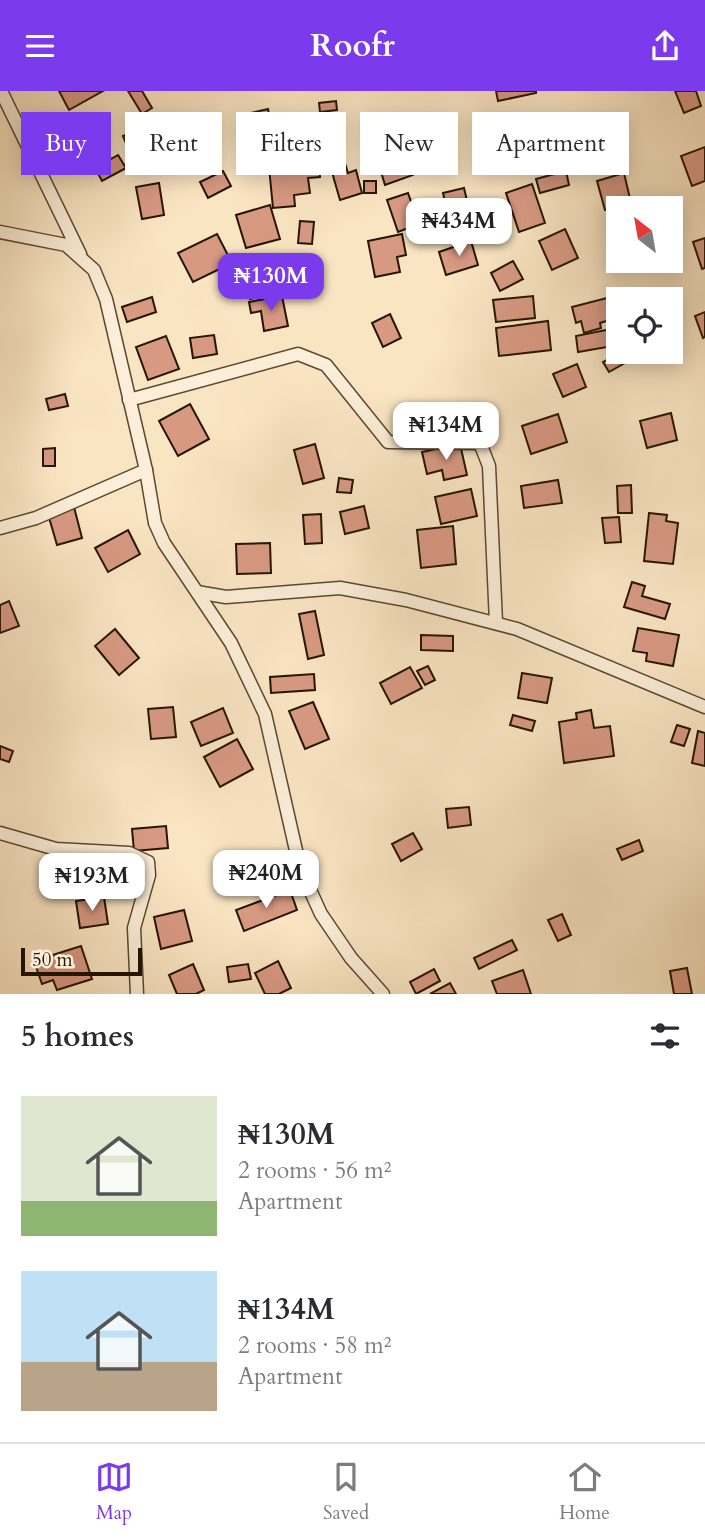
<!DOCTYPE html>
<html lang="en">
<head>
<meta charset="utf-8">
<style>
  body { margin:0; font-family:Cardo,serif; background:#f7f7f7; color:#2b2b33; height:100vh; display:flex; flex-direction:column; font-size:26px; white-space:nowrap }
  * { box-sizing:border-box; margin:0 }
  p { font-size:23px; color:#7c7c81 }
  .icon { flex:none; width:38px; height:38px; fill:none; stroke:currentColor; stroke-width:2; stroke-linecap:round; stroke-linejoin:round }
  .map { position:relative; height:903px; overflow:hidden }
  .sheet { display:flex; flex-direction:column; background:#fff; flex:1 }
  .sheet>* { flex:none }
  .guide { position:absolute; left:21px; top:21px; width:663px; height:63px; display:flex; gap:14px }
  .needle { width:46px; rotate:329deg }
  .buttons { position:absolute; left:606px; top:105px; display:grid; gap:14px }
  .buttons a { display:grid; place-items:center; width:77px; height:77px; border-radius:0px; background:#fff; box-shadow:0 4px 18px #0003; font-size:35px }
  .scale { position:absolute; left:21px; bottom:18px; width:121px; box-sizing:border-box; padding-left:7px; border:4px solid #251501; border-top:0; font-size:19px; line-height:24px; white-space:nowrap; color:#251501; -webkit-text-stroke:5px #fceed8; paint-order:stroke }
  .price { position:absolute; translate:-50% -60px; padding:0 16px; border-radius:14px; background:#fff; color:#222; font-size:23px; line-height:46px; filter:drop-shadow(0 2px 4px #0008) }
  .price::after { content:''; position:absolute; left:50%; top:42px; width:21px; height:16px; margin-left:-10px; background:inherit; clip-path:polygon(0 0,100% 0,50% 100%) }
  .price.on { background:#7c3aed; color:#fff }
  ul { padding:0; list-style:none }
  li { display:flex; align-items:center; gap:21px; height:175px; padding:0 21px }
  li span { display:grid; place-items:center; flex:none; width:196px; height:140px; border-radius:0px; color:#555 }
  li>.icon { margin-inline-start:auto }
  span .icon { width:84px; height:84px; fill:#fffc; stroke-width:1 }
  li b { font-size:30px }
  h2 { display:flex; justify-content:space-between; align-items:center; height:84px; padding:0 21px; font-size:30px }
  .tag { padding:0 24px; border-radius:0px; background:#fff; box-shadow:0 4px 18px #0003; font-size:24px; line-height:63px }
  .tag.on { background:#7c3aed; color:#fff }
  header { display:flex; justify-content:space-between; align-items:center; height:91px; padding:0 21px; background:#7c3aed; color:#fff; font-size:32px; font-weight:600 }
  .menu { display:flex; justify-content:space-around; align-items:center; height:98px; border-top:2px solid #e1e1e2; background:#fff; font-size:19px; color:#7c7c81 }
  .menu a { display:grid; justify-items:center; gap:4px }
  .menu .on { color:#7c3aed }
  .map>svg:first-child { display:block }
</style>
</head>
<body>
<header><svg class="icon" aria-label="menu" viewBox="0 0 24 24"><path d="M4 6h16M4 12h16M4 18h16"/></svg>Roofr<svg class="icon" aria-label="share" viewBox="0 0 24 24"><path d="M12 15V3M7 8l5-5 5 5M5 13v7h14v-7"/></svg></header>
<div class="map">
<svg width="705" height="903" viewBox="0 0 705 903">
  <rect width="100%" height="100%" fill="#fae5c3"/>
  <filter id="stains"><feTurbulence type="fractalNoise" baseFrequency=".00286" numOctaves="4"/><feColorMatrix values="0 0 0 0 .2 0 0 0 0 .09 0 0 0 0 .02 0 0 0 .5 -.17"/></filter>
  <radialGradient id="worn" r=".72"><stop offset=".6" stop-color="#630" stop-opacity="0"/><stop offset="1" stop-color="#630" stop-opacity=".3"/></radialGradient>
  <g fill="#d89983" stroke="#251501" stroke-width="2">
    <path d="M59,0H103L69,19Z"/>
    <path d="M128,0H142L152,17L142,23Z"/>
    <path d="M496,0H536V2L498,10Z"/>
    <path d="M675,0H696L701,15L684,22Z"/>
    <path d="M336,10L337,19L320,21L319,12Z"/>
    <path d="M268,18L274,47L257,51L251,22Z"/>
    <path d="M154,32L164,56L133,69L123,45Z"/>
    <path d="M449,33L451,47L431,50L429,37Z"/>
    <path d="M546,40L548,76L530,77L528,41Z"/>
    <path d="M339,53L348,82L356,79L362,102L340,109L325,57Z"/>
    <path d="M705,56V90L692,95L681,65Z"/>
    <path d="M318,61L320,86L308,87L310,102L294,104L295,115L273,117L268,66Z"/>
    <path d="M406,61L413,84L385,94L378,71Z"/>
    <path d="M118,64L126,77L102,90L95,77Z"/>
    <path d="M223,80L231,95L208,107L200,91Z"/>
    <path d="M566,80L569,94L540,102L536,88Z"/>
    <path d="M624,82L631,112L605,119L597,90Z"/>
    <rect x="364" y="90" width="12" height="12"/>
    <path d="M159,92L164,124L142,128L136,96Z"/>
    <path d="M532,93L545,132L519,141L506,102Z"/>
    <path d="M464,97L474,139L453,144L443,102Z"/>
    <path d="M408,102L419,133L398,141L387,109Z"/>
    <path d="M270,114L280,148L246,157L236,124Z"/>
    <path d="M300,130L314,131L312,153L298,152Z"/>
    <path d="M565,138L578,167L552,179L539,150Z"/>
    <path d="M217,143L232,172L193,191L178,162Z"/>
    <path d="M402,143L406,164L397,166L400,181L375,186L368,150Z"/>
    <path d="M705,147V177L702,178L693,151Z"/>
    <path d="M471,150L478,174L446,184L439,161Z"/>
    <path d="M513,170L523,188L500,200L491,182Z"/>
    <path d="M256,191L260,206L250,208L246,193Z"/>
    <path d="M282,205L288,235L264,240L261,220L251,222L249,211Z"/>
    <path d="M533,205L535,227L496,231L493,209Z"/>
    <path d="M152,206L156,221L127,231L122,216Z"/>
    <path d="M607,207L613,228L600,232L601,237L584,242L581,230L576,232L572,216Z"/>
    <path d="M705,221V246L703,247L695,225Z"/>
    <path d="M390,223L401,247L383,256L372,232Z"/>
    <path d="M548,230L551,259L499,265L496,237Z"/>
    <path d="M611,238L613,255L578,261L576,245Z"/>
    <path d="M214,244L217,263L193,267L190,247Z"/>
    <path d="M166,245L179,278L148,289L136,256Z"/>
    <path d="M621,261L641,263L609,281L603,271Z"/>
    <path d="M577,273L586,296L563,306L553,283Z"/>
    <path d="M65,303L68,315L49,319L46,308Z"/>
    <path d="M190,313L209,348L178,365L159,330Z"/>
    <path d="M671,322L677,349L647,357L640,330Z"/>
    <path d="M558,323L567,351L531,363L522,335Z"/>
    <path d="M315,353L324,387L303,393L294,359Z"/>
    <path d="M460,353L467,384L444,389L442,379L427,383L422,361Z"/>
    <path d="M55,357V375H43V358Z"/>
    <path d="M339,387L353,389L351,402L337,401Z"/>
    <path d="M558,389L562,412L524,417L521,395Z"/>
    <path d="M631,394L632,422H618L617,395Z"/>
    <path d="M471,398L477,425L441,433L435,406Z"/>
    <path d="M364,415L369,437L345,443L340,421Z"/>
    <path d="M74,416L82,447L57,454L48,423Z"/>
    <path d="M649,422L667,424L666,430L678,432L673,473L644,470Z"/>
    <path d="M321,423L322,452L305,453L303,424Z"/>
    <path d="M619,426L621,451L605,452L602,427Z"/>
    <path d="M453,435L456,473L421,477L417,439Z"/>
    <path d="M128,439L140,463L108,481L95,457Z"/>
    <path d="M270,452L271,482L237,483L236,453Z"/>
    <path d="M632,491L645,495L642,505L670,513L665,528L624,516Z"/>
    <path d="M9,510L19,535L0,542V514Z"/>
    <path d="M315,520L324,564L308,568L299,523Z"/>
    <path d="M638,537L679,544L673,575L646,570L647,562L633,560Z"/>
    <path d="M115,538L139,567L119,584L95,555Z"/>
    <path d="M421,544L453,545V560L421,559Z"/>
    <path d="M428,575L435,589L425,594L417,580Z"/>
    <path d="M410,576L422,597L391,613L380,592Z"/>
    <path d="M522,582L552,587L547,612L518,607Z"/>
    <path d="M314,583L315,599L271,602L270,586Z"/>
    <path d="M313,611L329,648L305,658L289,620Z"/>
    <path d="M173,616L176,646L151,648L148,618Z"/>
    <path d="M223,617L233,642L201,655L191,631Z"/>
    <path d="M591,619L594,637L610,635L614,665L564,672L559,631L577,628L576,622Z"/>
    <path d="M513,624L535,630L532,640L510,634Z"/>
    <path d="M677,634L690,638L684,655L671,651Z"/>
    <path d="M698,640L705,642V675L692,672Z"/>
    <path d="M237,648L253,678L220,696L204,666Z"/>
    <path d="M0,655L13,660L9,671L0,668Z"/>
    <path d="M469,716L471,734L448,737L446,718Z"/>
    <path d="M166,735L168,757L134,760L132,738Z"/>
    <path d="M413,742L422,758L401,770L392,753Z"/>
    <path d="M639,749L643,760L622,769L617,758Z"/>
    <path d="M263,771L272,784L244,802L236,790Z"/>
    <path d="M290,799L297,819L244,840L236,819Z"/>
    <path d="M104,806L108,833L80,837L76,810Z"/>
    <path d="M184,819L192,850L161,858L154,826Z"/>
    <path d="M562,823L571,844L558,850L548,829Z"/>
    <path d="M512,849L517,859L479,878L474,867Z"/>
    <path d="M81,855L92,888L57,899L53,889L42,893L34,870Z"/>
    <path d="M278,870L291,897L279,903H265L255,882Z"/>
    <path d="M193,873L204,899L196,903H177L169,884Z"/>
    <path d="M248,873L251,888L229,891L227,876Z"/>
    <path d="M687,877L692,903H674L670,880Z"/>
    <path d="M434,878L440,890L416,903L410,891Z"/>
    <path d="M523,879L531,903H497L492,890Z"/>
    <path d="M450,892L456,903H430Z"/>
  </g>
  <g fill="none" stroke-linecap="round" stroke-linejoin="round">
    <g stroke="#5a4932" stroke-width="15">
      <g id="street">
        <path d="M1,0L80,163"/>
        <path d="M0,141L66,154L94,179L106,208L146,379L155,432L164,452L231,552L265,623L300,777L321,823L351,867L383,903"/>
        <path d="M129,309L298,263L326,274L388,351L480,352L489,375L496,532"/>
        <path d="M0,437L36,427L146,379"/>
        <path d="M197,501L226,506L340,497L406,509L517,538L705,616"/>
        <path d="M0,742L56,758L129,762L148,771L149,784L134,837L137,903"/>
      </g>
    </g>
    <use href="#street" stroke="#fceed8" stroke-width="12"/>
  </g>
  <rect width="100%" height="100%" filter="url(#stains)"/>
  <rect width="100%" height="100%" fill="url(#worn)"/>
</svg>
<div class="buttons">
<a><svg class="needle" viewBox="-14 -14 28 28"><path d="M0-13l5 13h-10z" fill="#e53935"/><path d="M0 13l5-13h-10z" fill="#7c7c81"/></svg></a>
<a><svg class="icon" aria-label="locate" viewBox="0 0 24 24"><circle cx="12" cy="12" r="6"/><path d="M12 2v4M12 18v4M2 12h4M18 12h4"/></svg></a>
</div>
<div class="scale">50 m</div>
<b class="price" style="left:459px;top:167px">₦434M</b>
<b class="price on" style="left:271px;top:222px">₦130M</b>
<b class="price" style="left:446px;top:371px">₦134M</b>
<b class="price" style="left:266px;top:819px">₦240M</b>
<b class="price" style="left:92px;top:822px">₦193M</b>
<div class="guide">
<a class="tag on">Buy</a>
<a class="tag">Rent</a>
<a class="tag">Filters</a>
<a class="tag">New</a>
<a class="tag">Apartment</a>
</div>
</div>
<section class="sheet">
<h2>5 homes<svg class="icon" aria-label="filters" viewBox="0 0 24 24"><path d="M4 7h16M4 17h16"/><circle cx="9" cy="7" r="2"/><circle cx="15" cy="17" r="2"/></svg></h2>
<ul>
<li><span style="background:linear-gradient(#dfe7d0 75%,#8fb573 0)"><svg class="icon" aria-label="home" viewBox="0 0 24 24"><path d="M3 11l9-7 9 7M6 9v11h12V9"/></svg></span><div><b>₦130M</b><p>2 rooms · 56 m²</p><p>Apartment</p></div></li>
<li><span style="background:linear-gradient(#bfe0f5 65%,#b9a48a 0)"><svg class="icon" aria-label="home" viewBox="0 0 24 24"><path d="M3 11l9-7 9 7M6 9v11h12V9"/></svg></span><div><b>₦134M</b><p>2 rooms · 58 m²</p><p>Apartment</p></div></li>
</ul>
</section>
<nav class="menu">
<a class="on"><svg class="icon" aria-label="map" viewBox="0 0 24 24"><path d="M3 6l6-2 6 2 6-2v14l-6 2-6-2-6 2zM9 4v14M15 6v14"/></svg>Map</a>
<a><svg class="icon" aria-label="saved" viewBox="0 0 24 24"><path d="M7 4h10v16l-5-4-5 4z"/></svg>Saved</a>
<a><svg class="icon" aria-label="home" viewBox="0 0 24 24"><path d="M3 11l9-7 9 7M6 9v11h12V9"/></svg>Home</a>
</nav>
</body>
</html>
